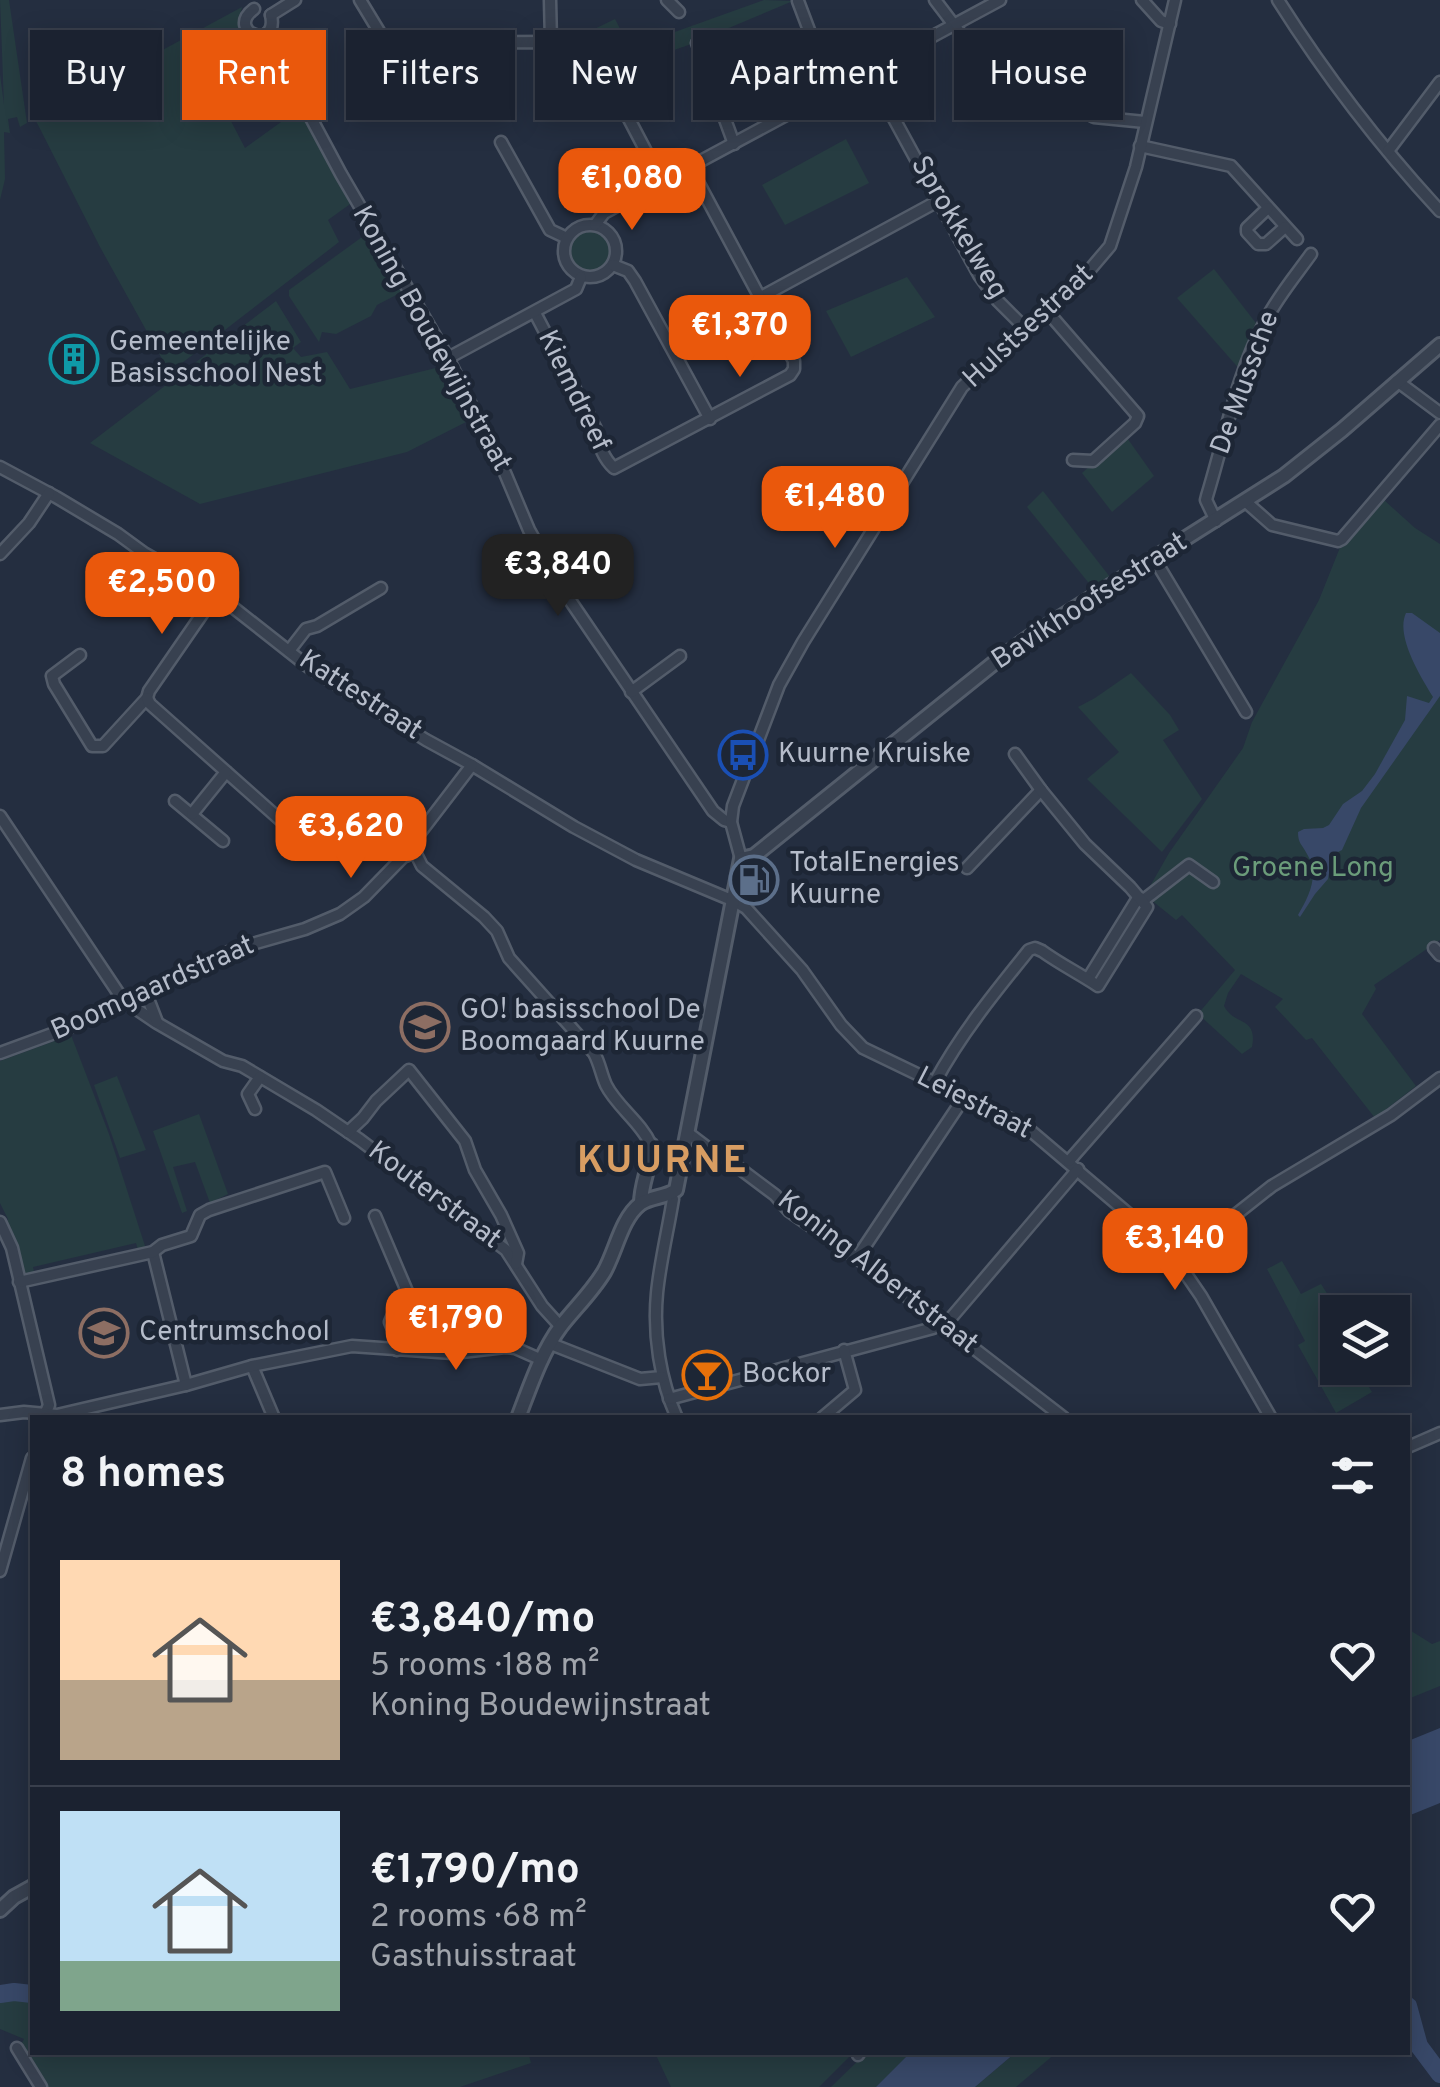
<!DOCTYPE html>
<html lang="en">
<head>
<meta charset="utf-8">
<style>
  body { margin:0; font-family:Overpass,sans-serif; background:#242a38; color:#f1f3f6; height:100vh; display:flex; flex-direction:column; font-size:38px; white-space:nowrap }
  * { box-sizing:border-box; margin:0 }
  p { font-size:32px; color:#a0a4ab }
  .icon { flex:none; width:55px; height:55px; fill:none; stroke:currentColor; stroke-width:2; stroke-linecap:round; stroke-linejoin:round }
  .map { position:relative; flex:1; overflow:hidden }
  .details { position:absolute; left:30px; top:1415px; width:1380px; height:640px; display:flex; flex-direction:column; background:#1b2230; border-radius:0px; box-shadow:0 5px 25px #0003,0 0 0 2px #393f4c }
  .details>* { flex:none }
  .top-card { position:absolute; left:30px; top:30px; width:1380px; height:90px; display:flex; gap:20px }
  .controls { position:absolute; left:1320px; top:1295px; display:grid; gap:20px }
  .controls a { display:grid; place-items:center; width:90px; height:90px; border-radius:0px; background:#1b2230; box-shadow:0 5px 25px #0003,0 0 0 2px #393f4c; font-size:50px }
  .price { position:absolute; translate:-50% -85px; padding:0 22px; border-radius:20px; background:#ea580c; color:#fff; font-size:32px; line-height:65px; filter:drop-shadow(0 2px 5px #0008) }
  .price::after { content:''; position:absolute; left:50%; top:60px; width:30px; height:22px; margin-left:-15px; background:inherit; clip-path:polygon(0 0,100% 0,50% 100%) }
  .price.selected { background:#222; color:#fff }
  ul { padding:0; list-style:none }
  li { display:flex; align-items:center; gap:30px; height:250px; padding:0 30px }
  li+li { border-top:2px solid #393f4c }
  li span { display:grid; place-items:center; flex:none; width:280px; height:200px; border-radius:0px; color:#555 }
  li>.icon { margin-inline-start:auto }
  span .icon { width:120px; height:120px; fill:#fffc; stroke-width:1 }
  li b { font-size:42px }
  h2 { display:flex; justify-content:space-between; align-items:center; height:120px; padding:0 30px; font-size:42px }
  .pill { padding:0 35px; border-radius:0px; background:#1b2230; box-shadow:0 5px 25px #0003,0 0 0 2px #393f4c; font-size:35px; line-height:90px }
  .pill.selected { background:#ea580c; color:#fff }
  .map>svg:first-child { display:block }
</style>
</head>
<body>
<div class="map">
<svg width="1440" height="2087" viewBox="0 0 1440 2087">
  <rect width="100%" height="100%" fill="#242e40"/>
  <g fill="#263c41">
    <path d="M0,0H9L27,123L20,127L17,117L8,119L10,133L4,132L5,179L0,200V74L4,105Z"/>
    <path d="M764,0L793,1L705,38L703,34L693,38L694,43C667,53 634,62 614,83L604,64L612,59L603,43L587,50L580,36L615,19L630,48Z"/>
    <path d="M242,7L238,25L241,32L197,56L245,148L299,109L353,202L328,220L339,242L173,370L168,369L161,357L100,247L35,119Z"/>
    <path d="M846,139L869,183L785,225L762,185Z"/>
    <circle cx="590" cy="252" r="22"/>
    <path d="M369,232L402,292L377,305L371,316L336,334L322,332L319,342L289,296V290Z"/>
    <path d="M1214,269L1259,327L1242,372L1177,298Z"/>
    <path d="M907,277L935,317L851,357L826,311Z"/>
    <path d="M276,301L301,342L293,348L301,357L327,352L350,389L444,366L472,419L407,452L200,504L90,443Z"/>
    <path d="M1125,435L1154,476L1112,512L1082,473Z"/>
    <path d="M1043,491L1110,577L1092,587L1027,507Z"/>
    <path d="M1384,500L1415,528L1440,544V940L1374,985L1376,989L1362,1014L1416,1086L1375,1118L1312,1038L1306,1040L1275,1007L1283,999L1241,974L1228,993L1224,1006C1234,1026 1258,1016 1252,1047L1242,1054L1198,1014L1235,970L1182,915L1176,920L1145,895L1169,853L1243,748L1252,722L1319,600L1341,545Z"/>
    <path d="M1131,673L1170,715L1179,730L1163,740L1202,799L1162,852L1087,779L1119,752L1078,707L1095,698Z"/>
    <path d="M71,1035L109,1134L145,1246L139,1253L136,1243L33,1267L35,1276H29L22,1271L6,1224L8,1219L0,1203V1061Z"/>
    <path d="M117,1076L146,1150L120,1158L94,1085Z"/>
    <path d="M199,1114L228,1194L210,1203L195,1162L173,1167L187,1211L182,1213L153,1131Z"/>
    <path d="M1282,1261L1301,1294L1321,1284L1339,1312L1337,1329L1335,1330L1337,1335L1338,1368H1357L1372,1392L1336,1413L1298,1345L1305,1341L1267,1269Z"/>
    <path d="M1408,1629L1432,1644L1440,1641V1686L1408,1699Z"/>
    <path d="M11,1996L32,1998V2052H528L531,2063L460,2087H47L21,2045L24,2039L0,2029V1998Z"/>
    <path d="M655,2053H853L819,2087H671Z"/>
    <path d="M866,2053H911L876,2087H831Z"/>
    <path d="M1015,2053H1056L1016,2087H975Z"/>
  </g>
  <g fill="#384868">
    <path d="M1406,613H1412L1440,633V696L1361,808L1342,850L1338,852L1337,859L1330,867L1328,879L1315,894L1300,917L1298,915C1309,896 1320,875 1307,854C1302,844 1298,844 1298,832L1304,829L1323,828L1329,825L1343,804L1362,791L1375,774L1405,720L1407,696L1429,703L1433,697C1421,677 1395,636 1406,613Z"/>
    <path d="M1440,1728V1803L1408,1816V1741Z"/>
    <path d="M911,2052H1015V2053L975,2087H876Z"/>
  </g>
  <g fill="none" stroke-linecap="round" stroke-linejoin="round">
    <g stroke="#384868" stroke-width="18">
      <path d="M0,1994L14,1992L32,1994"/>
      <path d="M1408,2006L1419,2046L1440,2074"/>
    </g>
    <g stroke="#535c6a" stroke-width="15">
      <g id="minor">
        <path d="M360,0L386,43L551,42L558,45"/>
        <path d="M550,0L551,42"/>
        <path d="M667,0L679,12"/>
        <path d="M935,0L989,71L1017,92L1028,96L1066,102L1094,117L1145,122"/>
        <path d="M1142,0L1161,21L1170,24"/>
        <path d="M1278,0C1326,76 1379,145 1440,211"/>
        <path d="M798,1L832,91"/>
        <path d="M254,9C224,32 279,52 271,15"/>
        <path d="M271,15L295,0"/>
        <path d="M266,34L341,174L448,358L505,473L529,530L561,587L713,811L724,820L731,822"/>
        <path d="M386,43C389,59 394,76 407,87H425L433,84L437,77L435,44"/>
        <path d="M697,43L734,144"/>
        <path d="M595,54L662,182"/>
        <path d="M868,71L979,275L998,301L1025,328"/>
        <path d="M501,142L550,230L567,238"/>
        <path d="M1140,146L1231,166L1297,239"/>
        <path d="M1388,151L1440,82"/>
        <path d="M1268,208L1247,228V232L1258,244H1266L1285,227"/>
        <circle cx="590" cy="251" r="26"/>
        <path d="M595,225L604,213L1000,0"/>
        <path d="M613,265L628,271L635,281L710,419"/>
        <path d="M761,297L938,201"/>
        <path d="M1046,310L1138,416L1135,423L1093,461L1073,460"/>
        <path d="M535,313L596,429C598,443 603,458 614,468L790,375L794,369V361L690,167"/>
        <path d="M448,358L576,289L581,277"/>
        <path d="M1397,381L1440,413"/>
        <path d="M0,467L56,497L118,534L144,553L216,594L310,668L426,740L472,765L574,827L636,860L734,901L746,908L802,970L841,1025L863,1048L1025,1126L1151,1233L1177,1261L1201,1296L1271,1418"/>
        <path d="M1246,502L1272,525L1338,541L1342,539L1440,425"/>
        <path d="M1216,521L1206,500L1207,496C1225,437 1237,372 1267,318C1279,295 1296,275 1311,254"/>
        <path d="M0,554L29,523L49,493"/>
        <path d="M1155,560L1246,712"/>
        <path d="M289,651L306,629L317,626L381,588"/>
        <path d="M80,655L52,676L54,684L92,746H103L147,698L149,691L216,594"/>
        <path d="M631,692L680,656"/>
        <path d="M147,698L150,704L295,833L289,841"/>
        <path d="M175,801L223,841"/>
        <path d="M192,814L226,772"/>
        <path d="M0,816L123,1000L157,1023L223,1061L242,1066L316,1110L360,1140L506,1250L542,1306L561,1327"/>
        <path d="M415,852L422,866L484,917L497,931L509,958L594,1053C600,1064 601,1074 606,1085C617,1107 641,1122 651,1145"/>
        <path d="M415,852L416,838L472,765"/>
        <path d="M741,859L731,822L733,806L779,685L803,642L962,387L1025,328L1082,279L1110,246L1136,167L1175,0"/>
        <path d="M967,868L1041,790"/>
        <path d="M1138,898L1145,899L1189,865L1213,882"/>
        <path d="M1434,948L1440,955"/>
        <path d="M1088,979L1138,898"/>
        <path d="M145,991L157,1022"/>
        <path d="M0,1053L71,1027L123,1000L235,949L305,929L340,914L364,897L403,857L415,852"/>
        <path d="M935,1082C960,1035 995,992 1029,950L1035,948L1042,951C1060,964 1080,974 1098,986L1147,907L1130,887L1085,844L1041,790L1015,754"/>
        <path d="M255,1109L248,1094L260,1077"/>
        <path d="M348,1132L363,1118L376,1101L409,1070L465,1141L475,1170L501,1215L518,1253L516,1264"/>
        <path d="M688,1133L713,1152L723,1156L775,1195L789,1211L857,1258L1064,1418"/>
        <path d="M1069,1161L1196,1016"/>
        <path d="M670,1195L673,1199C668,1230 660,1262 657,1293C653,1335 660,1380 677,1418"/>
        <path d="M375,1216L409,1296L407,1303L396,1308L390,1322L398,1341L397,1350"/>
        <path d="M0,1222L12,1248L49,1405L44,1417"/>
        <path d="M153,1252L186,1385"/>
        <path d="M857,1258L965,1096"/>
        <path d="M1177,1261L1272,1186L1391,1115L1440,1078"/>
        <path d="M19,1282L153,1252L162,1245L191,1236L200,1215L209,1210L325,1172L344,1218"/>
        <path d="M945,1325L1078,1169"/>
        <path d="M551,1344L640,1379L662,1377"/>
        <path d="M252,1366L274,1418"/>
        <path d="M669,1399L933,1328L939,1321"/>
        <path d="M0,1415L24,1412L57,1415L186,1385L252,1366L352,1346L453,1353L505,1347L515,1348L542,1360"/>
        <path d="M822,1418L855,1390L844,1350"/>
        <path d="M1408,1447L1440,1433"/>
        <path d="M0,1571L32,1458"/>
        <path d="M17,2048L41,2087"/>
        <path d="M858,2055L860,2052"/>
      </g>
    </g>
    <g stroke="#535c6a" stroke-width="18">
      <g id="tertiary">
        <path d="M641,1203C641,1183 651,1165 651,1145"/>
        <path d="M518,1418C530,1387 541,1353 561,1326C575,1308 592,1292 604,1272C616,1251 621,1219 640,1204C651,1196 665,1198 676,1190L741,859L754,856L994,663L1031,636L1284,476L1342,430L1440,345"/>
        <path d="M0,1910L14,1897L32,1887"/>
      </g>
    </g>
    <use href="#minor" stroke="#384150" stroke-width="10"/>
    <use href="#tertiary" stroke="#384150" stroke-width="12"/>
  </g>
  <defs>
    <g id="building-ring" transform="scale(2.5)"><circle r="9.5" fill="#1d2635" stroke="#0f9aa8" stroke-width="1.5"/><path d="M-4-6H4V6H1V3H-1V6H-4ZM-2.5-4.3h1.7v1.8h-1.7ZM.8-4.3h1.7v1.8H.8ZM-2.5-1h1.7V.8h-1.7ZM.8-1h1.7V.8H.8Z" fill="#0f9aa8"/></g>
    <g id="bus-ring" transform="scale(2.5)"><circle r="9.5" fill="#1d2635" stroke="#1a4fb4" stroke-width="1.5"/><path d="M-5-6H5V4H4V6H2V4H-2V6H-4V4H-5ZM-3.5-4V0h7V-4ZM-3.5 1.2v1.5H-2V1.2ZM2 1.2v1.5H3.5V1.2Z" fill="#1a4fb4"/></g>
    <g id="fuel-ring" transform="scale(2.5)"><circle r="9.5" fill="#1d2635" stroke="#5c6f8a" stroke-width="1.5"/><path d="M-5.5-6h7V0h2V4h1.3V-2.5L3-4.5l.8-.8L6-3V5H2.5V1h-1V6h-7ZM-4.2-4.7v3.2H.2V-4.7Z" fill="#5c6f8a"/></g>
    <g id="school-ring" transform="scale(2.5)"><circle r="9.5" fill="#1d2635" stroke="#8d6e63" stroke-width="1.5"/><path d="M0-5L7-2L0 1L-7-2ZM-4 1L0 2.5L4 1V4Q0 6-4 4Z" fill="#8d6e63"/></g>
    <g id="bar-ring" transform="scale(2.5)"><circle r="9.5" fill="#1d2635" stroke="#e8710a" stroke-width="1.5"/><path d="M-6-5H6L.8 .8V4.5H3.5V6h-7V4.5H-.8V.8Z" fill="#e8710a"/></g>
  </defs>
  <g fill-rule="evenodd">
    <use href="#building-ring" x="74" y="359"/>
    <use href="#bus-ring" x="743" y="755"/>
    <use href="#fuel-ring" x="754" y="880"/>
    <use href="#school-ring" x="425" y="1027"/>
    <use href="#school-ring" x="104" y="1333"/>
    <use href="#bar-ring" x="707" y="1375"/>
  </g>
  <g text-anchor="middle" dominant-baseline="central" stroke-width="9" stroke-linejoin="round" paint-order="stroke">
    <g font-size="28" fill="#b5bcca" stroke="#1d2635">
      <text transform="translate(958 228) rotate(59)">Sprokkelweg</text>
      <text transform="translate(1029 327) rotate(-43)">Hulstsestraat</text>
      <text transform="translate(431 339) rotate(61)">Koning Boudewijnstraat</text>
      <text transform="translate(1246 383) rotate(-70)">De Mussche</text>
      <text transform="translate(573 391) rotate(64)">Kiemdreef</text>
      <text transform="translate(1090 602) rotate(-33)">Bavikhoofsestraat</text>
      <text transform="translate(360 696) rotate(33)">Kattestraat</text>
      <text transform="translate(153 989) rotate(-24)">Boomgaardstraat</text>
      <text transform="translate(974 1104) rotate(27)">Leiestraat</text>
      <text transform="translate(434 1196) rotate(37)">Kouterstraat</text>
      <text transform="translate(877 1273) rotate(38)">Koning Albertstraat</text>
    </g>
    <g font-size="28" fill="#b5bcca" stroke="#1d2635" text-anchor="start">
      <text x="109" y="343">Gemeentelijke<tspan x="109" dy="32">Basisschool Nest</tspan></text>
      <text x="778" y="755">Kuurne Kruiske</text>
      <text x="789" y="864">TotalEnergies<tspan x="789" dy="32">Kuurne</tspan></text>
      <text x="460" y="1011">GO! basisschool De<tspan x="460" dy="32">Boomgaard Kuurne</tspan></text>
      <text x="139" y="1333">Centrumschool</text>
      <text x="742" y="1375">Bockor</text>
    </g>
    <g font-size="28" fill="#6b9c7a" stroke="#1d2635">
      <text x="1313" y="869">Groene Long</text>
    </g>
    <g font-size="38" font-weight="bold" letter-spacing="2.5" fill="#d89d62" stroke="#1d2635">
      <text x="663" y="1162">KUURNE</text>
    </g>
  </g>
</svg>
<div class="controls">
<a><svg class="icon" aria-label="layers" viewBox="0 0 24 24"><path d="M12 4l9 5-9 5-9-5zM3 14l9 5 9-5"/></svg></a>
</div>
<b class="price" style="left:632px;top:233px">€1,080</b>
<b class="price" style="left:740px;top:380px">€1,370</b>
<b class="price" style="left:835px;top:551px">€1,480</b>
<b class="price selected" style="left:558px;top:619px">€3,840</b>
<b class="price" style="left:162px;top:637px">€2,500</b>
<b class="price" style="left:351px;top:881px">€3,620</b>
<b class="price" style="left:1175px;top:1293px">€3,140</b>
<b class="price" style="left:456px;top:1373px">€1,790</b>
<div class="top-card">
<a class="pill">Buy</a>
<a class="pill selected">Rent</a>
<a class="pill">Filters</a>
<a class="pill">New</a>
<a class="pill">Apartment</a>
<a class="pill">House</a>
</div>
<section class="details">
<h2>8 homes<svg class="icon" aria-label="filters" viewBox="0 0 24 24"><path d="M4 7h16M4 17h16"/><circle cx="9" cy="7" r="2"/><circle cx="15" cy="17" r="2"/></svg></h2>
<ul>
<li><span style="background:linear-gradient(#ffd9b3 60%,#b9a48a 0)"><svg class="icon" aria-label="home" viewBox="0 0 24 24"><path d="M3 11l9-7 9 7M6 9v11h12V9"/></svg></span><div><b>€3,840/mo</b><p>5 rooms · 188 m²</p><p>Koning Boudewijnstraat</p></div><svg class="icon" aria-label="heart" viewBox="0 0 24 24"><path d="M12 20l-8-8c-3-5 5-10 8-4 3-6 11-1 8 4z"/></svg></li>
<li><span style="background:linear-gradient(#bfe0f5 75%,#7fa58c 0)"><svg class="icon" aria-label="home" viewBox="0 0 24 24"><path d="M3 11l9-7 9 7M6 9v11h12V9"/></svg></span><div><b>€1,790/mo</b><p>2 rooms · 68 m²</p><p>Gasthuisstraat</p></div><svg class="icon" aria-label="heart" viewBox="0 0 24 24"><path d="M12 20l-8-8c-3-5 5-10 8-4 3-6 11-1 8 4z"/></svg></li>
</ul>
</section>
</div>
</body>
</html>
